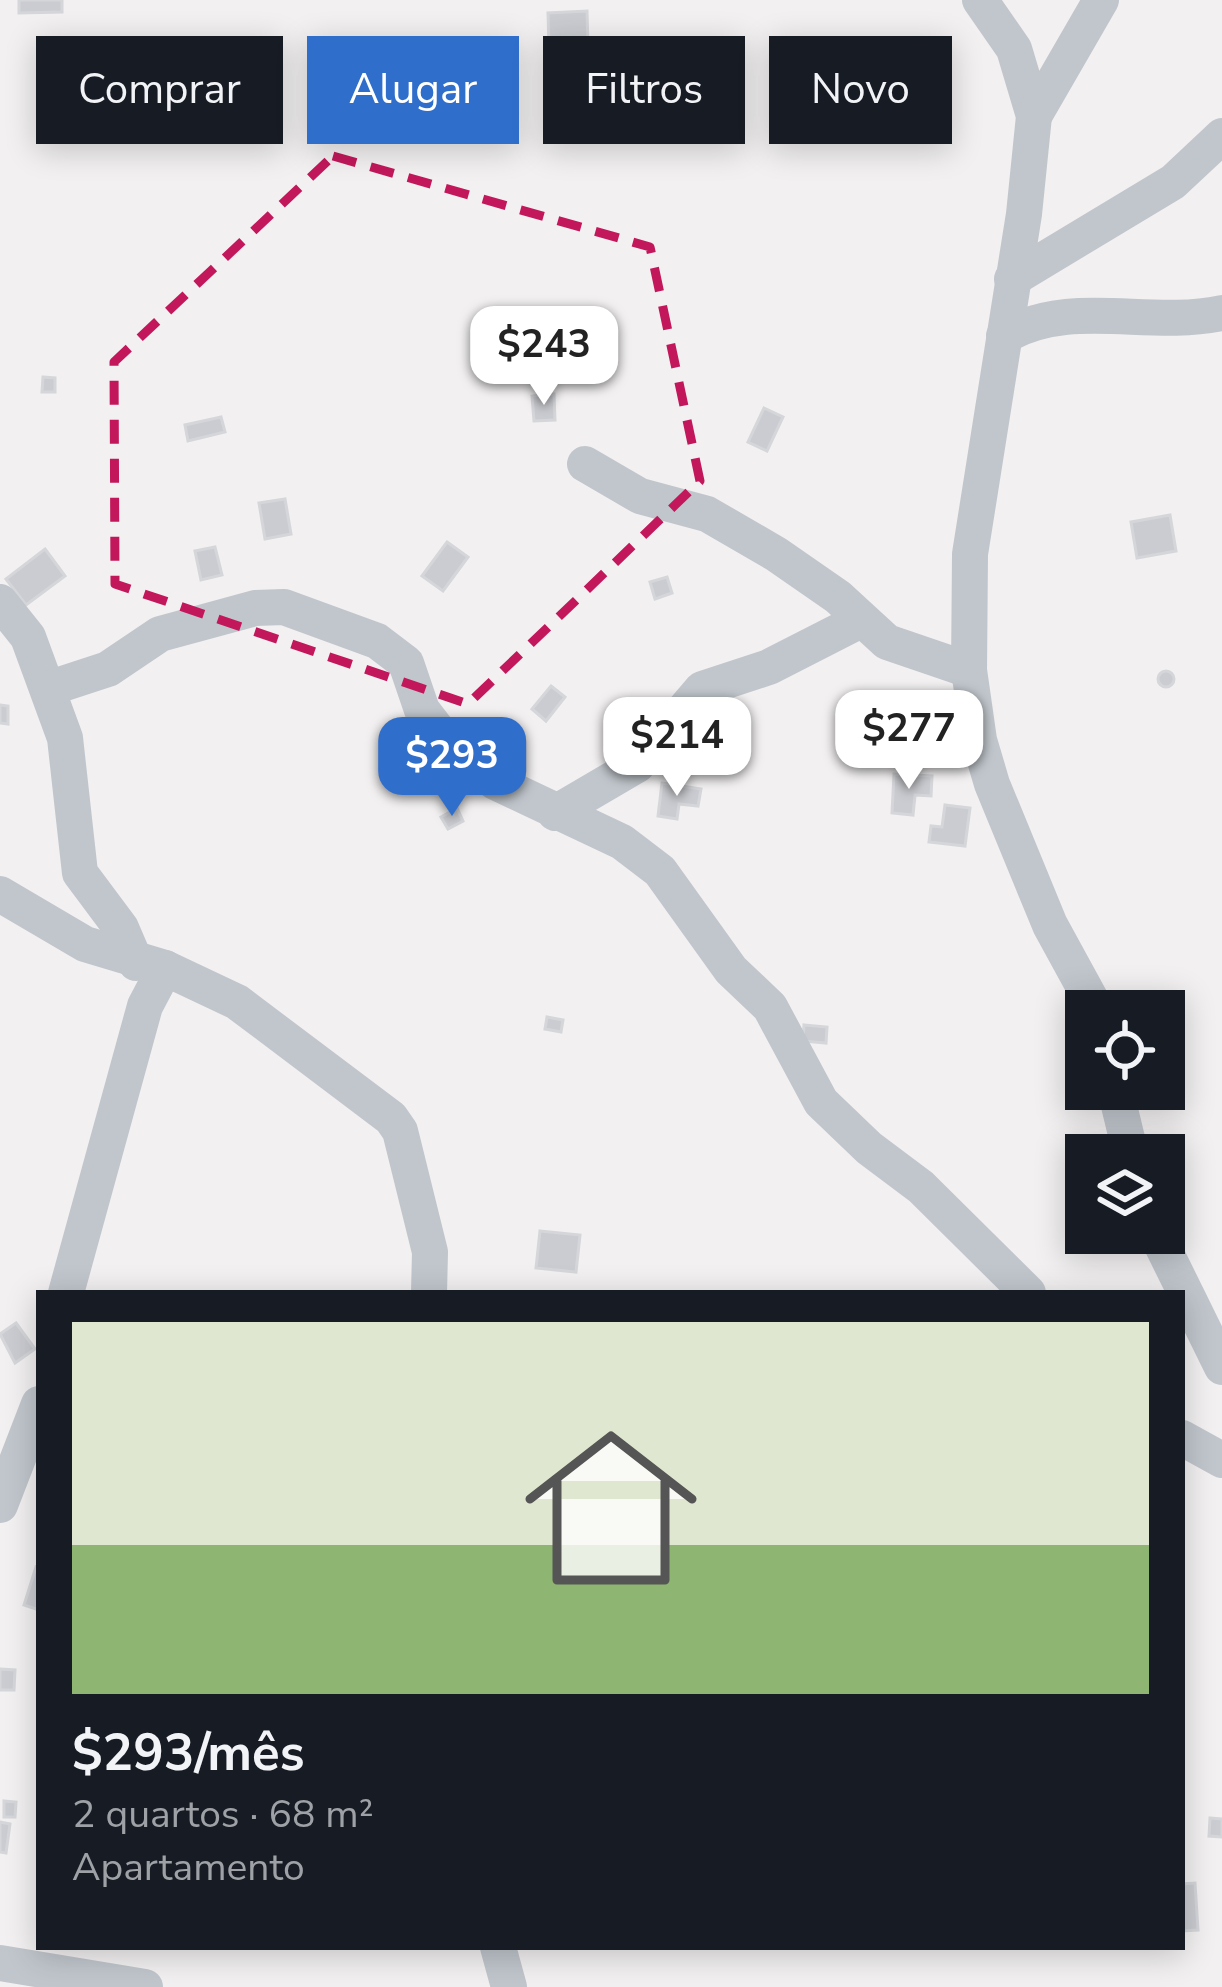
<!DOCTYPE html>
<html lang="pt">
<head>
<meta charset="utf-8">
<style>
  body { margin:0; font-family:"Nunito Sans",sans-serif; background:#242831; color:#f1f3f6; height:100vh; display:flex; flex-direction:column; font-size:45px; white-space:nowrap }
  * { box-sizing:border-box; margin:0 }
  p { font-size:39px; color:#9ea1a6 }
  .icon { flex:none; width:66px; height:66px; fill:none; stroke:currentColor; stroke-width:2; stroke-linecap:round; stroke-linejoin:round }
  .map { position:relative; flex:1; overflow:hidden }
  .sheet { position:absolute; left:36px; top:1290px; width:1149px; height:660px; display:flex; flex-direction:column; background:#171b24; border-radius:0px; box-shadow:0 6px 30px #0003 }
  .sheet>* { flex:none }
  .guide { position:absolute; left:36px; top:36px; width:1152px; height:108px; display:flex; gap:24px }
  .buttons { position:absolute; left:1065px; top:990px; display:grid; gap:24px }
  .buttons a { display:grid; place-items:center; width:120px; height:120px; border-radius:0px; background:#171b24; box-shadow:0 6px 30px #0003; font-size:60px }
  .price { position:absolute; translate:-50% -102px; padding:0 27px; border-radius:24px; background:#fff; color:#222; font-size:39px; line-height:78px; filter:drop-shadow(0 3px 6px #0008) }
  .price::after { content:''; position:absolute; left:50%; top:72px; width:36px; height:27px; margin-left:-18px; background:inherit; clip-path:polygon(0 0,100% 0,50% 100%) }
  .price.on { background:#306ecb; color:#fff }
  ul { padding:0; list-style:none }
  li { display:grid; align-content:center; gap:24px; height:636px; padding:0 36px }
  li span { display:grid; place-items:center; height:372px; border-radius:0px; color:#555 }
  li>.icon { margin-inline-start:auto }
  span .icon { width:216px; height:216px; fill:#fffc; stroke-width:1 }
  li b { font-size:51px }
  .chip { padding:0 42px; border-radius:0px; background:#171b24; box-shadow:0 6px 30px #0003; font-size:42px; line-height:108px }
  .chip.on { background:#306ecb; color:#fff }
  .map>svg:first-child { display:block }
</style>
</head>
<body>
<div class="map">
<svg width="1222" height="1987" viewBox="0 0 1222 1987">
  <rect width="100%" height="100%" fill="#f2f0f0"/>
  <g fill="#cbccd1" stroke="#d4d6da" stroke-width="3">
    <path d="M19,0H62V12L19,13Z"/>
    <path d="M587,11L588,46L549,47L548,13Z"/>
    <path d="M43,377L55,378V392H42Z"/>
    <path d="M554,394L555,420L534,421L532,396Z"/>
    <path d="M764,408L783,417L767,451L748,442Z"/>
    <path d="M221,417L225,432L188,441L185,425Z"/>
    <path d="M285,499L291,534L265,539L259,503Z"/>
    <path d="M1170,515L1176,551L1137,558L1131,522Z"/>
    <path d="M447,542L468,557L443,591L422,576Z"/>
    <path d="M215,547L222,575L201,580L195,551Z"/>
    <path d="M45,549L65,576L26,605L6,579Z"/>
    <path d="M667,577L672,593L655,599L650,582Z"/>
    <circle cx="1166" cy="679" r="8"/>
    <path d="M551,686L565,697L546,721L532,709Z"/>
    <path d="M0,705L8,706V724L0,723Z"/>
    <path d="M870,723L890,724L889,740L869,739Z"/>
    <path d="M894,774L932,776L931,796L915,795L913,815L892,813Z"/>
    <path d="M662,783L701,789L698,806L679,804L677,819L658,816Z"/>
    <path d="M945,805L970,808L965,846L929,842L931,826L942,827Z"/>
    <path d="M457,808L463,821L448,829L441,817Z"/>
    <path d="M547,1017L563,1020L561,1032L545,1029Z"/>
    <path d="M804,1025L827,1027L826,1043L803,1041Z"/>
    <path d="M540,1231L580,1235L576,1272L536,1268Z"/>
    <path d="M16,1323L35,1349L15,1363L0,1334Z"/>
    <path d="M36,1567L39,1568V1610L24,1605Z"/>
    <path d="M0,1669L15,1670L14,1690H0Z"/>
    <path d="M4,1801L16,1802L15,1817H4Z"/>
    <path d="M1210,1818L1222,1819V1837L1209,1836Z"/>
    <path d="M0,1822L10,1824L6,1853L0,1852Z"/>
    <path d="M1195,1883L1198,1930L1182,1931V1884Z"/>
  </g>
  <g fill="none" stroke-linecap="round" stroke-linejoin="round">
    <g stroke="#c0c6cc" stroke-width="36">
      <path d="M980,0L1014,49L1034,116L1024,214L970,554L969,670L979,740L992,784L1050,925L1097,1011"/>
      <path d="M1034,116L1101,0"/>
      <path d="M1012,279L1173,182L1222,136"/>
      <path d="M1004,336C1072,297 1147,329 1222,313"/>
      <path d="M585,464L640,496L707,514L776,554L838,597L887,642L969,670"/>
      <path d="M0,602L28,637L65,738L80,873L121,928L136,963"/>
      <path d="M50,688L108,669L160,634L255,608L284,607L377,641L406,663L422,710L455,753L495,782L622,842L660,871L731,970L770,1007L821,1102L869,1148L921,1187L1028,1293"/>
      <path d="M555,813L637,765L702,689L769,667L859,621"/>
      <path d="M0,894L85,944L165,968L237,1002L391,1118L400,1131L430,1252L429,1293"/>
      <path d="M1115,1089L1131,1155"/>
      <path d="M1156,1233L1222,1367"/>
      <path d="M66,1293L145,1006L165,968"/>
      <path d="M1182,1438L1222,1460"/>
      <path d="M0,1505L39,1404"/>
      <path d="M498,1947L509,1987"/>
      <path d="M0,1963L145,1987"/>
    </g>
  </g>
  <path fill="none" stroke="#c2185b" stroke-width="9" stroke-dasharray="24 15" stroke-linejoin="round" d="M333,156L650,247L700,481L468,704L115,584L114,362Z"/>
</svg>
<div class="buttons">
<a><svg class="icon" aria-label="locate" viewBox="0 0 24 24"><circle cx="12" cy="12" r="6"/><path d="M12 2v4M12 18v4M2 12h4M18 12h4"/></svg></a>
<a><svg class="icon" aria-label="layers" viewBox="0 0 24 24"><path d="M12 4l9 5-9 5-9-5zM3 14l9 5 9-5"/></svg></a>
</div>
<b class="price" style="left:544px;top:408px">$243</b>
<b class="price" style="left:909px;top:792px">$277</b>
<b class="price" style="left:677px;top:799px">$214</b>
<b class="price on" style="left:452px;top:819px">$293</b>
<div class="guide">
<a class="chip">Comprar</a>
<a class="chip on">Alugar</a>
<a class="chip">Filtros</a>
<a class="chip">Novo</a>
</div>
<section class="sheet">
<ul>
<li><span style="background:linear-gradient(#dfe7d0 60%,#8fb573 0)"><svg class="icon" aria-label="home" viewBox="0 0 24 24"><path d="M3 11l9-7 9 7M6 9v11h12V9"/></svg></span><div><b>$293/mês</b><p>2 quartos · 68 m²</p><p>Apartamento</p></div></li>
</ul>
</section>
</div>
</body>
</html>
